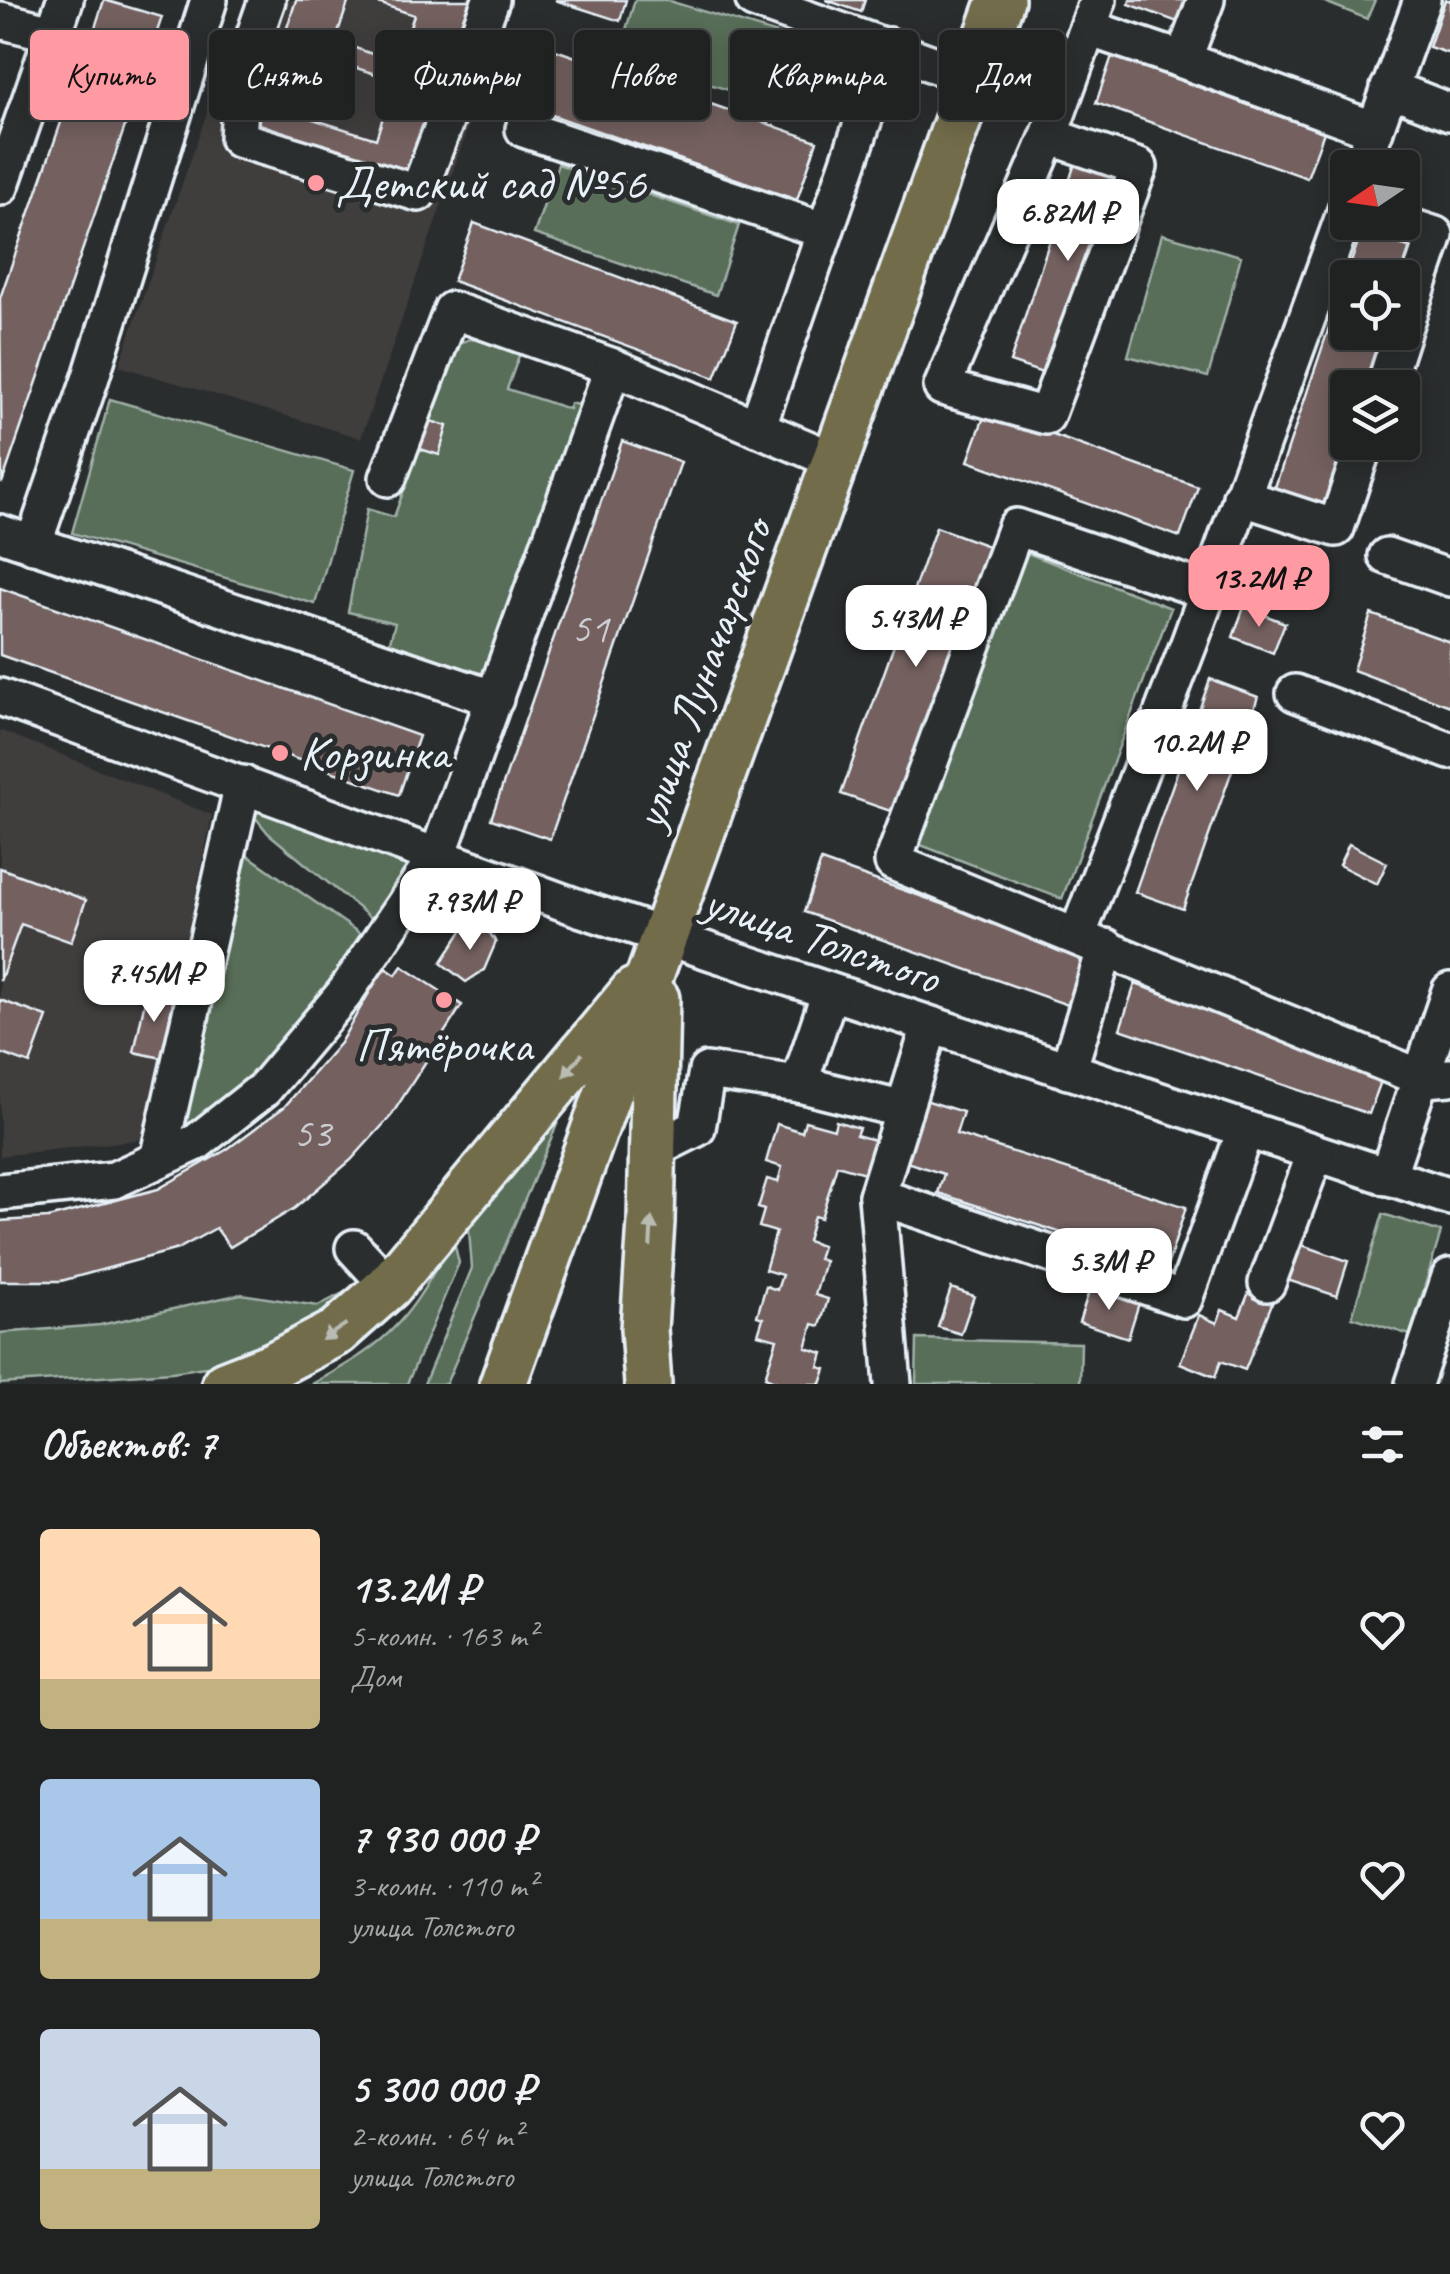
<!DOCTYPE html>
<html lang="ru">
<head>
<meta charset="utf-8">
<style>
  body { margin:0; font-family:Caveat,sans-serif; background:#282a2a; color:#f1f3f6; height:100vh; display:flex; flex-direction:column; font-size:38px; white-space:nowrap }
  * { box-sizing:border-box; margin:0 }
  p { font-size:32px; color:#a2a4a5 }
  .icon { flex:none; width:55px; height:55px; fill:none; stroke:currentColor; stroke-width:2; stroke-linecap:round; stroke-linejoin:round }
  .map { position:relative; height:1384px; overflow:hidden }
  .panel { display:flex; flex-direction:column; background:#202222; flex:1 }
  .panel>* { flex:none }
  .guide { position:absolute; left:30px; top:30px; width:1390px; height:90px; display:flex; gap:20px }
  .needle { width:65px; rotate:257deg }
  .fabs { position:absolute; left:1330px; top:150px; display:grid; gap:20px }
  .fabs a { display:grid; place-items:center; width:90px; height:90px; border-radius:10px; background:#202222; box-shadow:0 5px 25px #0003,0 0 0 2px #3d3f40; font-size:50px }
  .price { position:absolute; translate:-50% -85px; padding:0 22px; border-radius:20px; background:#fff; color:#222; font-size:32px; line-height:65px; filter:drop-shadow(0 2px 5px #0008) }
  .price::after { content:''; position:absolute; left:50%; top:60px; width:30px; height:22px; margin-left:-15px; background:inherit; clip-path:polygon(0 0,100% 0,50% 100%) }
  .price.current { background:#ff9aa2; color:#111 }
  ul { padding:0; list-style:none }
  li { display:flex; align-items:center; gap:30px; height:250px; padding:0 40px }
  li span { display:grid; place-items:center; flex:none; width:280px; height:200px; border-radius:10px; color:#555 }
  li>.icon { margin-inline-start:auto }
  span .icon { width:120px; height:120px; fill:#fffc; stroke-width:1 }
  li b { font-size:42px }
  h2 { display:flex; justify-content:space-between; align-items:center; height:120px; padding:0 40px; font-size:42px }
  .pill { padding:0 35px; border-radius:10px; background:#202222; box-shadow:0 5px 25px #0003,0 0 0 2px #3d3f40; font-size:35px; line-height:90px }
  .pill.current { background:#ff9aa2; color:#111 }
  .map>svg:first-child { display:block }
</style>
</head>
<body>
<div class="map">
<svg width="1450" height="1384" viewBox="0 0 1450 1384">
  <rect width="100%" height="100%" fill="#2a2d2e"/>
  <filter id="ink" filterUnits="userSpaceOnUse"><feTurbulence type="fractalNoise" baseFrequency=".01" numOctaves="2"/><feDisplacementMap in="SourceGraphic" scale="20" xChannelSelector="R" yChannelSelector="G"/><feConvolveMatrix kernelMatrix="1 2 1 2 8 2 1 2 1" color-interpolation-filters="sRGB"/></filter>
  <g filter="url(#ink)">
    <g fill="#403c3c">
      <path d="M246,0H512L361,438L119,366Z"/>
      <path d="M0,730L212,815L145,1139L0,1156Z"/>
    </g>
    <g fill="#596e59" stroke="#a0b0a8" stroke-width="2.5">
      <path d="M635,0H666L807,43L787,108L618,56Z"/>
      <path d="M1320,0H1375L1367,19Z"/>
      <path d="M558,164L739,225L716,295L534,234Z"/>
      <path d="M1162,234L1241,256L1208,377L1128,356Z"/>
      <path d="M470,339L502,344L520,353L507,389L569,409L570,403L590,408L492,691L386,656L395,623L348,612L367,509L394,517L419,449L439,454L447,426L427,420L452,346Z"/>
      <path d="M110,399L354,470L315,604L72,533Z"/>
      <path d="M1027,553L1171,608L1062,899L918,844Z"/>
      <path d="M257,803L420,863L379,925L268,833L255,817Z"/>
      <path d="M236,847L365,937L261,1081L172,1134Z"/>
      <path d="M554,1109L561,1115L446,1384H424L472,1268L468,1218L501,1186Z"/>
      <path d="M1383,1214L1441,1232L1410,1335L1352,1317Z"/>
      <path d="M453,1238L459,1263L407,1384H312C394,1340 409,1319 453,1238Z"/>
      <path d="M362,1283L363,1297L232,1363L172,1372L0,1384V1333L100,1325L241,1294L318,1306Z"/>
      <path d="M917,1339L1081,1343L1080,1384H916Z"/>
    </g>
    <g fill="#73605e" stroke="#e8f1f8" stroke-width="2.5" fill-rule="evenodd">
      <path d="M104,0L162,17L132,106L100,94L103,85L78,79Z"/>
      <path d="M296,0H349L335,41L398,63L414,15L369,0H476L420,176L256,123ZM321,57L395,80L376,139L303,116Z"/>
      <path d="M555,0H626L620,21Z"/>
      <path d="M826,0H865L861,12Z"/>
      <path d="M1130,0H1188L1180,23L1129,4Z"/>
      <path d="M1450,0V54L1429,47L1445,0Z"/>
      <path d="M544,46L817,141L797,200L523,105Z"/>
      <path d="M1112,56L1324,132L1307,178L1096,103Z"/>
      <path d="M74,85L132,106L2,483L0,298Z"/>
      <path d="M1079,151L1127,167L1057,378L1010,362Z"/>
      <path d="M474,223L737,321L715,378L453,281Z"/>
      <path d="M1363,227L1418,245L1402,278H1348V332H1389L1370,388H1348V442L1328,511L1273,493Z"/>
      <path d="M986,411L1198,487L1180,537L968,461Z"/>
      <path d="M420,418L447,426L439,455L411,446Z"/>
      <path d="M622,441L681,462L550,839L491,819Z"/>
      <path d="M936,527L991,547L896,813L841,794Z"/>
      <path d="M0,588L419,736L399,795L0,655Z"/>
      <path d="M1244,607L1285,623L1273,653L1233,637Z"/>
      <path d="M1371,614L1450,642V706L1353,670Z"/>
      <path d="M1210,679L1258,697L1183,909L1135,892Z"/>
      <path d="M1349,844L1387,863L1377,884L1339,865Z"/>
      <path d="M821,861L1096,958L1079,1009L804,912Z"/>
      <path d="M0,868L86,900L71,942L21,924L0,981Z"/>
      <path d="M467,923L489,932L496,942L484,970L466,982L441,963Z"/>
      <path d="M402,966L462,1005L391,1116L351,1160L295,1208L230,1247L216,1228L178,1249L61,1281H0V1221L48,1218L158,1189L226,1150L284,1107L340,1043L384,967L396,975Z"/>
      <path d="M1135,984L1385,1070L1369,1114L1120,1029Z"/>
      <path d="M147,991L174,997L162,1058L134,1052Z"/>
      <path d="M0,1000L47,1017L30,1064L0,1053Z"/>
      <path d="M925,1100L963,1112L956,1134L1186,1207L1167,1267L938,1193L944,1174L906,1162Z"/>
      <path d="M805,1121L834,1129L836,1121L859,1128L856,1135L878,1141L868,1174L837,1165L821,1218L814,1216L807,1241L822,1246L818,1259L825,1261L815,1295L828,1299L820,1326L813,1324L806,1348L823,1353L819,1367L826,1369L821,1384H781L765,1377L777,1339L758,1334L763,1318L757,1316L766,1286L777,1290L782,1275L765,1270L776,1232L759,1227L764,1210L758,1208L767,1179L778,1182L782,1167L766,1162L777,1124L802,1132Z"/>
      <path d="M1299,1244L1348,1261L1337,1296L1287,1280Z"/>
      <path d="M951,1288L974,1296L961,1334L938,1327Z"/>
      <path d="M1090,1288L1139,1303L1128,1338L1079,1322Z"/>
      <path d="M1249,1292L1273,1301L1245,1370L1221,1361L1215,1377L1180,1363L1199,1315L1217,1323L1222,1310L1239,1317Z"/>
    </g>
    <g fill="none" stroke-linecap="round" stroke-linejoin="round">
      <g stroke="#e8f1f8" stroke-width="42">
        <g id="minor">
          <path d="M267,0L242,72L238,139L418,193L491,0"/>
          <path d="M754,0L972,78"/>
          <path d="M1206,0L1183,60L1375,130"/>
          <path d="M0,20L52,33"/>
          <path d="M1088,28L1183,60"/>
          <path d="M1389,88L1450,112"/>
          <path d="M524,129L822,230"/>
          <path d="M1049,136L1139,167L1046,416L942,387L1049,136L1098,0"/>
          <path d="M1361,168L1422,0"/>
          <path d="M0,187L65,0"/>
          <path d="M1395,222L1435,235L1402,332"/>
          <path d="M1384,388L1402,332"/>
          <path d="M757,428L889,46"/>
          <path d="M388,478L452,310L613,367L836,461"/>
          <path d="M1241,497L1336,528L1365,442"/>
          <path d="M0,533L495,699"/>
          <path d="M33,545L90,380L209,0"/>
          <path d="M1387,556L1450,578"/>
          <path d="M1207,591L1016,527L893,862L1424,1079L1450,1077"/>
          <path d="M1295,693L1450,751"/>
          <path d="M0,697L582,909L1450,1197"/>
          <path d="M1078,934L1190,641L1348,205"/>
          <path d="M1068,1071L1106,947"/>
          <path d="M799,1084L830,992"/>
          <path d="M653,1150L697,1128L707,1071L799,1084L904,1110"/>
          <path d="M158,1159L243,784"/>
          <path d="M1387,1177L1450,991"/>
          <path d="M0,1192L114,1180L197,1142L264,1089L344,994L438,855L613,367"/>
          <path d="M877,1196L1184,1299L1245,1131"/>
          <path d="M354,1248L389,1286"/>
          <path d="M1267,1283L1315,1154"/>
          <path d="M893,1384L877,1196L930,1026"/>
          <path d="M1414,1384L1450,1277"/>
        </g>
      </g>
      <g stroke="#e8f1f8" stroke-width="52">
        <g id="major">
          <path d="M225,1384L274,1365L337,1332L389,1286L634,991"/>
          <path d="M503,1384L1001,0"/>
          <path d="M648,1384L644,1329L651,1222L656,999"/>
        </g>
      </g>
      <use href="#minor" stroke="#2a2d2e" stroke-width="35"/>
      <use href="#major" stroke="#726c4b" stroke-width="45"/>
    </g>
    <defs><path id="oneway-solid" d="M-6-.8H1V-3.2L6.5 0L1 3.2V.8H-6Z" transform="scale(2.5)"/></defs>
    <g fill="#b9bcb3">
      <use href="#oneway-solid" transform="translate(573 1065) rotate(129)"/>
      <use href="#oneway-solid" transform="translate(651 1232) rotate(-87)"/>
      <use href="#oneway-solid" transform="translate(334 1332) rotate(146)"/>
    </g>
  </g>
  <g fill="#ff9aa2" stroke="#2a2d2e" stroke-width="4">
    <circle cx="316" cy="183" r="10"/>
    <circle cx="280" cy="753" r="10"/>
    <circle cx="444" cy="1000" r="10"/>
  </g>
  <g text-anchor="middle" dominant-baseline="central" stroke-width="10" stroke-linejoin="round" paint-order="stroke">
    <g font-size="42" fill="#cbcdd2">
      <text x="590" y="628">51</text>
      <text x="312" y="1133">53</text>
    </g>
    <g font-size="48" fill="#e8f1f8" stroke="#2a2d2e" text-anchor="start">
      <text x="336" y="183">Детский сад №56</text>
      <text x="300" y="753">Корзинка</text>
      <text x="444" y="1045" text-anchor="middle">Пятёрочка</text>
    </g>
    <g font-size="48" fill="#e8f1f8" stroke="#2a2d2e">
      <text transform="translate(702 674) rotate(-70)">улица Луначарского</text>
      <text transform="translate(822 939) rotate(19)">улица Толстого</text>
    </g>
  </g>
</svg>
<div class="fabs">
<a><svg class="needle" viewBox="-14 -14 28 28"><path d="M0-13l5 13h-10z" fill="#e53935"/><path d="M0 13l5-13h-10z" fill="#a2a4a5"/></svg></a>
<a><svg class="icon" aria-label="locate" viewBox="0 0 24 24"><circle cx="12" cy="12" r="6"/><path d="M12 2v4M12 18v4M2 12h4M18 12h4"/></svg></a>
<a><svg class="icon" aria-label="layers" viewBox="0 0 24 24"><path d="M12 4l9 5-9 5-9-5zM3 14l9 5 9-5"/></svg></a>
</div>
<b class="price" style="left:1068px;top:264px">6.82M ₽</b>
<b class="price current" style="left:1259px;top:630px">13.2M ₽</b>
<b class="price" style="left:916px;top:670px">5.43M ₽</b>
<b class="price" style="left:1197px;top:794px">10.2M ₽</b>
<b class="price" style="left:470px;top:953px">7.93M ₽</b>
<b class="price" style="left:154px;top:1025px">7.45M ₽</b>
<b class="price" style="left:1109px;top:1313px">5.3M ₽</b>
<div class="guide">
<a class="pill current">Купить</a>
<a class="pill">Снять</a>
<a class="pill">Фильтры</a>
<a class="pill">Новое</a>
<a class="pill">Квартира</a>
<a class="pill">Дом</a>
</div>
</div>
<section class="panel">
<h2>Объектов: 7<svg class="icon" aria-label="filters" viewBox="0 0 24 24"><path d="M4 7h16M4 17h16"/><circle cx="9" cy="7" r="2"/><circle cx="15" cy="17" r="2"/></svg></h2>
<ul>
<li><span style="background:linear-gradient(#ffd9b3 75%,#c2b280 0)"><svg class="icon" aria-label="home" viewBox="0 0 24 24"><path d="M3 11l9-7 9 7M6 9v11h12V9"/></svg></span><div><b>13.2M ₽</b><p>5-комн. · 163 m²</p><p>Дом</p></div><svg class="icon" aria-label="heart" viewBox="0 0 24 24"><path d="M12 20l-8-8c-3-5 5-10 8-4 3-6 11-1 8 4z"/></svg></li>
<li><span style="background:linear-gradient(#a9c7e8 70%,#c2b280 0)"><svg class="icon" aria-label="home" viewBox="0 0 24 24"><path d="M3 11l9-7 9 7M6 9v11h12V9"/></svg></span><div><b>7 930 000 ₽</b><p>3-комн. · 110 m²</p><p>улица Толстого</p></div><svg class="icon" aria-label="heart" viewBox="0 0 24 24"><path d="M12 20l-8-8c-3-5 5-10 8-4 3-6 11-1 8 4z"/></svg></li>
<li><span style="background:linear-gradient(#c9d6e8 70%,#c2b280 0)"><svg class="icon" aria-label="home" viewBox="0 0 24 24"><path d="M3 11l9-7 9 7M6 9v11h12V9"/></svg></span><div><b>5 300 000 ₽</b><p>2-комн. · 64 m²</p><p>улица Толстого</p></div><svg class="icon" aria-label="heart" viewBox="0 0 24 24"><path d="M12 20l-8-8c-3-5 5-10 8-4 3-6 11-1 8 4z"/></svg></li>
</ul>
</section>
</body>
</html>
